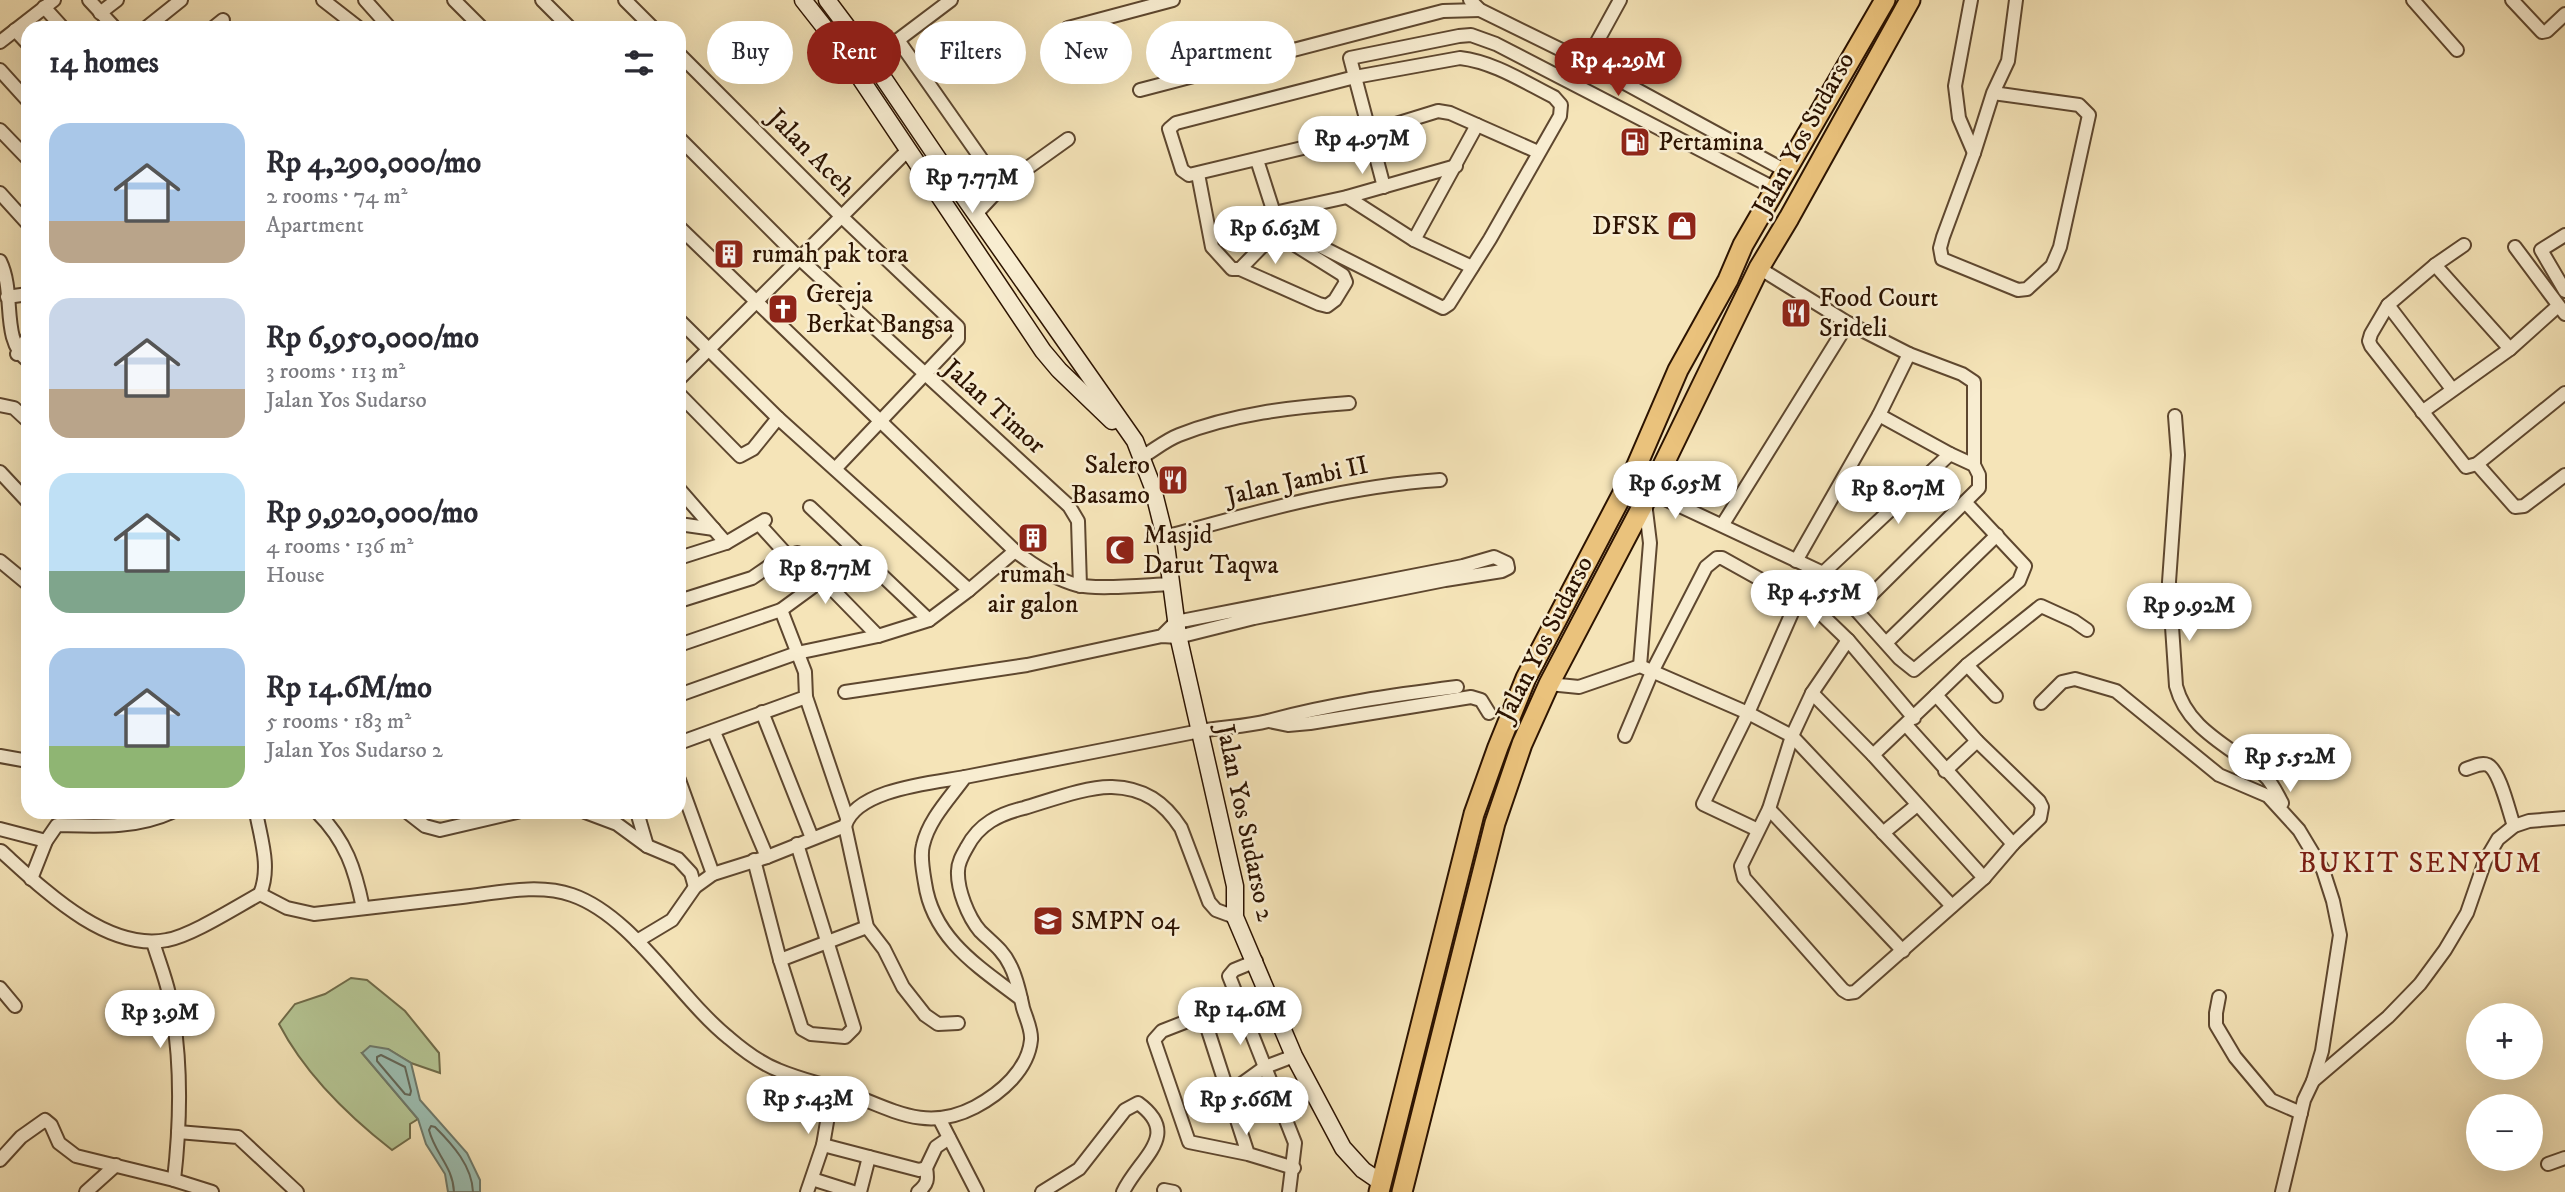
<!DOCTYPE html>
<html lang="en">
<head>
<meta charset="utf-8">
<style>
  body { margin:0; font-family:"IM FELL DW Pica",serif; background:#f2f2f3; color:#2b2b33; height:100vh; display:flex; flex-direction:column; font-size:26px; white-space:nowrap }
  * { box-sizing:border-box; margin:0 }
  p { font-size:23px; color:#7c7c81 }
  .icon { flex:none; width:38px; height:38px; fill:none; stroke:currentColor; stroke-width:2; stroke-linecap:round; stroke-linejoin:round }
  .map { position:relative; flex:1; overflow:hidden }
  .side { position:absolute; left:21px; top:21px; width:665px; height:798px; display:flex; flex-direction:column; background:#fff; border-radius:21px; box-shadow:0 7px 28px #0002 }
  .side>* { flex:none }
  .top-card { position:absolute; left:707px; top:21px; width:665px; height:63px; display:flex; gap:14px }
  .controls { position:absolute; left:2466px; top:1003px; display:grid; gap:14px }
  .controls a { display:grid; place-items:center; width:77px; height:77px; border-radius:50%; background:#fff; box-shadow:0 7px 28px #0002; font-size:35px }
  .price { position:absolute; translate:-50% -60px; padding:0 16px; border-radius:24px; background:#fff; color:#222; font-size:23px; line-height:46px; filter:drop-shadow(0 2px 4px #0008) }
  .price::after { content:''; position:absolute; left:50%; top:42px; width:21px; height:16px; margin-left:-10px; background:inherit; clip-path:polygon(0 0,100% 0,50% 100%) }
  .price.on { background:#8f2418; color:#fff }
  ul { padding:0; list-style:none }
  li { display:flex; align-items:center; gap:21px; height:175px; padding:0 28px }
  li span { display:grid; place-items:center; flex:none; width:196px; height:140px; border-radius:21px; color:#555 }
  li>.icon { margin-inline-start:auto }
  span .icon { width:84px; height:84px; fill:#fffc; stroke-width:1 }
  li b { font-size:30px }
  h2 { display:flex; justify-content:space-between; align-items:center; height:84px; padding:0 28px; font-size:30px }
  .tag { padding:0 24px; border-radius:32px; background:#fff; box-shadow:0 7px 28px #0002; font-size:24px; line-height:63px }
  .tag.on { background:#8f2418; color:#fff }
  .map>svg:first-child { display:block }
</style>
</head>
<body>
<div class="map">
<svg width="2565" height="1192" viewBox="0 0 2565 1192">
  <rect width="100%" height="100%" fill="#f5e4b8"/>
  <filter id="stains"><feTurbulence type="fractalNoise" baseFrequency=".00286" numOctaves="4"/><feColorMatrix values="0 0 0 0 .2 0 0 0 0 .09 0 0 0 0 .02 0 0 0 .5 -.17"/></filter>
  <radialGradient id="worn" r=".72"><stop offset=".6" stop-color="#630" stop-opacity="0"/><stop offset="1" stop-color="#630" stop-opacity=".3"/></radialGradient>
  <path fill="#b5c594" stroke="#706c4a" stroke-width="2" d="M351,978L367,980L405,1011L439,1053L440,1073L411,1063L388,1049L362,1053L418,1119L410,1124V1138L392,1150C347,1115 305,1074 279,1024L295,1004L325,994Z"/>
  <path fill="#9cbeb1" stroke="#6f7a6b" stroke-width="2" d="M370,1046L388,1049L411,1063L420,1100L467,1153L480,1180V1192H448L445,1174L426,1144L418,1119L362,1053Z"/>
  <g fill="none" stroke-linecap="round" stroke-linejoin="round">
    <g stroke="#646859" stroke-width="2">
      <path d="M381,1055L405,1067L411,1091L410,1095L405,1094L377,1061V1057Z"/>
      <path d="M454,1192C453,1166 435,1154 429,1130L431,1126L435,1127C453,1145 472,1166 473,1192"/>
    </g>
    <g stroke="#5e472f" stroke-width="16">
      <g id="street">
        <path d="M89,0L115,28"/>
        <path d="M323,0L359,28"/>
        <path d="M365,0L390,28"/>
        <path d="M454,0L482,28"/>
        <path d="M542,0L570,28"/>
        <path d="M625,0L653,28"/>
        <path d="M1470,0L1480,10L1586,62L1786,171"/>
        <path d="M1971,0L1955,86L1959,118L1974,153"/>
        <path d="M2413,0L2457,50"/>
        <path d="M2512,0L2542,32L2547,31L2565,14"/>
        <path d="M44,7L63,28"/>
        <path d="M100,13L117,0"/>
        <path d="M146,28L181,0"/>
        <path d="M213,28L223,20"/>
        <path d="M1068,28L1173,0"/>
        <path d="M15,30L28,44"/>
        <path d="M898,40L1001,187"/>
        <path d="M0,42L54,0"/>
        <path d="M863,48L898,40L951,0"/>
        <path d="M679,54L842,217L958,327V339L835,469"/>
        <path d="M1586,62L1620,0"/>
        <path d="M0,70L28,101"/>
        <path d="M1140,90L1443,11L1480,10"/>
        <path d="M1993,93L2079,105L2089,115L2060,247L2052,266L2027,289L2018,290L1942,259L1940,248L1943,237L1974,153L1993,93L2008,61L2016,0"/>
        <path d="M0,130L28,159"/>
        <path d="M679,138L799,258L1069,506L1078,521L1080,586"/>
        <path d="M1257,160L1274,213L1282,227L1443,308L1449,304L1490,239L1560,116L1561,105L1554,97C1524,82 1494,62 1460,58L1355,77L1176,123L1169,129L1182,170L1189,175L1370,132L1438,111L1450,113L1538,152"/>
        <path d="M1198,174L1212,247L1232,269H1240L1279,229"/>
        <path d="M1384,187L1350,58L1459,36L1471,35L1496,44L1776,189"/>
        <path d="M0,193L28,224"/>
        <path d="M1347,197L1414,240L1472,267"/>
        <path d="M1274,213L1347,197L1456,166"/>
        <path d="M976,214L1001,187L1068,139"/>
        <path d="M679,227L1015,551C1033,565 1055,579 1077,585C1098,590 1146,585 1170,584"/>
        <path d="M2565,235L2541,250L2565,291"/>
        <path d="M1414,240L1477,125"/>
        <path d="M2464,245L2435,265L2388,305L2371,334L2369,341L2371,346L2466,467L2477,464L2565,393"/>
        <path d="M2515,247L2565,314"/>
        <path d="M0,261C16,294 0,339 28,361"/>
        <path d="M2435,265L2510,349"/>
        <path d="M1759,268L1848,323L1909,354L1879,415L1796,561"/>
        <path d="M1240,269L1319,304L1327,306L1335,300L1346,282L1343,275L1276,233"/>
        <path d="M7,297L28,294"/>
        <path d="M2388,305L2452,389"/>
        <path d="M679,320L778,418L969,590L1015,551"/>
        <path d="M17,354L28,337"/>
        <path d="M1909,354L1962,374L1974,382V465"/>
        <path d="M679,379L908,150"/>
        <path d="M679,394L740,456L753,449L778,418"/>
        <path d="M0,405L14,408L28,421"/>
        <path d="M2422,412L2510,349L2558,306"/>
        <path d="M2175,416L2178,455L2169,582L2176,686C2188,731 2231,746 2264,775C2272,782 2277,794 2282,803"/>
        <path d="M1142,457C1154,450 1166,440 1179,435C1232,414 1292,407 1349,403"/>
        <path d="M2477,464L2515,507L2524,506L2565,475"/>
        <path d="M0,472L28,502"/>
        <path d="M679,489L726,543"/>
        <path d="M1650,492L1823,573L1899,658L1914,670L2019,581L2025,566L1966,503"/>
        <path d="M810,507L929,620"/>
        <path d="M679,524L714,529"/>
        <path d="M759,524L788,556L797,553L878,636"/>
        <path d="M1723,524L1848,323"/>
        <path d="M1165,537C1256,512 1346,486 1440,480"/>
        <path d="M679,558L726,543L765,520"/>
        <path d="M0,561L28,584"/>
        <path d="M1823,573L1950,454"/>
        <path d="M679,601L752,578L778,560"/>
        <path d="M1857,609L1979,488V475L1974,465L1950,454L1879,415"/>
        <path d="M1887,642L1997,535"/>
        <path d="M679,645L781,610L822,580"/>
        <path d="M1967,665L1996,696"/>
        <path d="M1640,666L1650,543L1645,502"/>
        <path d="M1549,684L1579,687L1640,666L1748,713L1792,736L1952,906"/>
        <path d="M845,692L1027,665L1162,636L1178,637L1254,618L1445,580L1502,571L1508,568L1507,563L1494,557L1463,566L1176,622L1162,636"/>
        <path d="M1812,693L1873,755L1984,878"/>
        <path d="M679,695L797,653L878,636L929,620L969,590"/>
        <path d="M1936,695L1967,665L2041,606L2074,621L2087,630"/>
        <path d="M806,697L847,818"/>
        <path d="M2041,703L2062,682L2075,679L2116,691L2219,775L2268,796L2299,830L2323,870L2333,901L2340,935L2322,1051L2313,1081"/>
        <path d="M762,712L812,838"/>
        <path d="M1269,721L1288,725L1310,723L1471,697L1481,700L1489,713"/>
        <path d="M1906,725L2013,844"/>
        <path d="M714,732L767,857"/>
        <path d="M1625,736L1652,672L1706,567L1717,558H1722L1819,612L1848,640"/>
        <path d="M679,743L806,697L805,672L781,610"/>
        <path d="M1873,755L1936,695L1977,741L2039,801L2042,807L2040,818L2013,844L1984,878L1855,992L1848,993L1843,990L1744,878L1741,866L1769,809L1792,736L1812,693L1848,640L1914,718"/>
        <path d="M0,756L28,761"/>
        <path d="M2466,769C2473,767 2481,762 2488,765C2500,771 2509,812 2514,826"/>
        <path d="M1945,771L1977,741"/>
        <path d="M679,780L713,874"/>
        <path d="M1769,809L1903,951"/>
        <path d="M256,812C261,840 271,867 260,894"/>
        <path d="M317,812C346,841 355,869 363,908"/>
        <path d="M407,812L425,826L440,830L517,812"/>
        <path d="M585,812L617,824L647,846L678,859L691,873L695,887"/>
        <path d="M637,812L647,846"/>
        <path d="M845,826L867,927L884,949L903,987L925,1015L938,1024L958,1023"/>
        <path d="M0,829L46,841"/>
        <path d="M1758,830L1703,804L1748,713L1798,599"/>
        <path d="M1883,833L1917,805"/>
        <path d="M1,851C42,888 106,952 167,940C191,936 236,907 260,894L287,908L314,914C363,908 413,903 462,897C497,893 538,883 572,895C633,916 678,997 729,1038C743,1050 760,1063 778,1070C804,1081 832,1086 858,1097C900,1114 931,1130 975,1107C1001,1093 1028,1070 1031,1040C1032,1030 1026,1018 1023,1008C1020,994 1017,978 1010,965C1003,950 991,942 980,931C968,917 957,889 958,871C958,862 963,854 967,847C979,824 999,814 1024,808C1048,801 1088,786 1112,787C1144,788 1164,802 1181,828L1209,902L1216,910L1235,917"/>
        <path d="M754,860L780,960L802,1029L811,1034L845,1037L854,1028L797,844"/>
        <path d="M31,879L46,841L57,825C96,826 135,829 172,812"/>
        <path d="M637,941L672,920L695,887L713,874L767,857L845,826C856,789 932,783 965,777"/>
        <path d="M153,942C158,959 165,976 169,994C182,1054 181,1119 174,1180L212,1192"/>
        <path d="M780,960L867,927"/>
        <path d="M1256,961L1234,970L1229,976L1295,1143L1289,1192"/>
        <path d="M0,988L15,1006"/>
        <path d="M2219,997L2216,1013V1025L2235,1057L2271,1100L2301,1113"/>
        <path d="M1021,999C979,967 933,939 925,883C923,871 920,856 923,845C929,819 950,798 965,777C1042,762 1118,747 1195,732C1219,727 1245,727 1268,721C1330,704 1394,695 1457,687"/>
        <path d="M1229,1093L1265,1067L1294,1056"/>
        <path d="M940,1120L977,1192"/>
        <path d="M178,1132L238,1137L297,1192"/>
        <path d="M823,1145L919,1170L926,1168L936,1147L949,1138"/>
        <path d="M1248,1154L1205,1021L1198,1017L1162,1031L1154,1040L1189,1142L1248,1154L1294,1168"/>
        <path d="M0,1160L21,1137L45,1120L51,1125L59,1143L76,1156L174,1180"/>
        <path d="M2548,1164L2565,1158"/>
        <path d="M812,1179L853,1192"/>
        <path d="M1164,1190L1174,1192"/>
        <path d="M86,1192L116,1165"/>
        <path d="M807,1192L823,1145L833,1087"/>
        <path d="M860,1192L869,1157"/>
        <path d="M918,1192C928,1184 928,1179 926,1168"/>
        <path d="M1042,1192L1079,1169L1125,1110L1138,1103C1182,1135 1140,1157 1123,1192"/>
        <path d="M2282,1192L2304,1100L2313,1081L2388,1017L2420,984L2445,950L2467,913L2485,861L2498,839L2514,826L2529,821L2565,818"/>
      </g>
    </g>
    <g stroke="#2c1301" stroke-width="19">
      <g id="secondary">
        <path d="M803,0L836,42L1043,351L1059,370L1112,421"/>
        <path d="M827,0L863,48L968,203L1135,441L1152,485L1165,537L1178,635L1235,886V917L1294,1056L1343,1148L1363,1170L1382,1183"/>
      </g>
    </g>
    <g stroke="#2c1301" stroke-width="23">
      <g id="primary">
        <path d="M1379,1192L1474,814L1498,747L1526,678L1634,472L1678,370L1728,280L1743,245L1885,0"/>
        <path d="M1402,1192L1495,823L1522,744L1549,684L1654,484L1759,268L1789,218L1910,0"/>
      </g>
    </g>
    <use href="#street" stroke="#f8edd1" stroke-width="12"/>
    <use href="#secondary" stroke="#f8edd1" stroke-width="16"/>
    <use href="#primary" stroke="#eac27c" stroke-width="19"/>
  </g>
  <defs>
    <g id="fuel-square" transform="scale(1.575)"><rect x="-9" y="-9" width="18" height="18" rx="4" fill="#8f2418" stroke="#f8edd1"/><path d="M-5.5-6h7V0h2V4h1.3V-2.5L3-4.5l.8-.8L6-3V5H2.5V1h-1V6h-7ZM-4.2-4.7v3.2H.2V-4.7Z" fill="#fff"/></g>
    <g id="shop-square" transform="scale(1.575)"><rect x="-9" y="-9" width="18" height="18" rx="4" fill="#8f2418" stroke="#f8edd1"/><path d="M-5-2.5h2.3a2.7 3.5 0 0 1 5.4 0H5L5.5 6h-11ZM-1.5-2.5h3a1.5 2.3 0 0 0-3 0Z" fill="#fff"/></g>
    <g id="building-square" transform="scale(1.575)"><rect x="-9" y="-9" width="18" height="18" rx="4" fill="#8f2418" stroke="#f8edd1"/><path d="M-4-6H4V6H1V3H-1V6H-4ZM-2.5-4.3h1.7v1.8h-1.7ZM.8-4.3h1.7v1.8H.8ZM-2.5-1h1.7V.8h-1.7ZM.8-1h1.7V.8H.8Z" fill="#fff"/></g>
    <g id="church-square" transform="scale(1.575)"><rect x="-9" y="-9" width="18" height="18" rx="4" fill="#8f2418" stroke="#f8edd1"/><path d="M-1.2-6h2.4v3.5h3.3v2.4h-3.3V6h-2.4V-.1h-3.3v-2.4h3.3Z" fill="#fff"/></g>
    <g id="restaurant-square" transform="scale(1.575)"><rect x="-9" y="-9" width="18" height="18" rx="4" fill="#8f2418" stroke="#f8edd1"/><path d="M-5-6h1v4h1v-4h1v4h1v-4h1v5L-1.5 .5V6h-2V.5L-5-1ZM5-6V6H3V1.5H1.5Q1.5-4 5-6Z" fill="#fff"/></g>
    <g id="mosque-square" transform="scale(1.575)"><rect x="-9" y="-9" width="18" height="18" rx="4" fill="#8f2418" stroke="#f8edd1"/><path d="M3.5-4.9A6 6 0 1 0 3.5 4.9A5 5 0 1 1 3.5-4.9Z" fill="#fff"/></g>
    <g id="school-square" transform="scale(1.575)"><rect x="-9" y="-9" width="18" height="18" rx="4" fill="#8f2418" stroke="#f8edd1"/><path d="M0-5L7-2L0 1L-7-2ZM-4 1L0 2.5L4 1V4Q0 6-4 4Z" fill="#fff"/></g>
  </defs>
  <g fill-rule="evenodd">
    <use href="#fuel-square" x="1635" y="142"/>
    <use href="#shop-square" x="1682" y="226"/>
    <use href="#building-square" x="729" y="254"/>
    <use href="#church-square" x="783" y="309"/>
    <use href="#restaurant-square" x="1796" y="313"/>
    <use href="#restaurant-square" x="1173" y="480"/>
    <use href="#building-square" x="1033" y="538"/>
    <use href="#mosque-square" x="1120" y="550"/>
    <use href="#school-square" x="1048" y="921"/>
  </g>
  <g text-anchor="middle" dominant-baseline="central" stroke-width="5" stroke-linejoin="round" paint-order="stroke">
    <g font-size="26" fill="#2c1301" stroke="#f8edd1">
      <text transform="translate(1804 134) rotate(-61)">Jalan Yos Sudarso</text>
      <text transform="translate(811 153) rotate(45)">Jalan Aceh</text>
      <text transform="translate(994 407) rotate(42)">Jalan Timor</text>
      <text transform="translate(1297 481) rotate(-13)">Jalan Jambi II</text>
      <text transform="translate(1545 639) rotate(-63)">Jalan Yos Sudarso</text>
      <text transform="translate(1245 823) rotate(78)">Jalan Yos Sudarso 2</text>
    </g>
    <g font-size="26" fill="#2c1301" stroke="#f8edd1" text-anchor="start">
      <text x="1658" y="142">Pertamina</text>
      <text x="1659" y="226" text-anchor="end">DFSK</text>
      <text x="752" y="254">rumah pak tora</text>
      <text x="806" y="294">Gereja<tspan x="806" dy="30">Berkat Bangsa</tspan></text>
      <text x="1819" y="298">Food Court<tspan x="1819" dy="30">Srideli</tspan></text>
      <text x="1150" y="465" text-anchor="end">Salero<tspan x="1150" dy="30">Basamo</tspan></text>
      <text x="1143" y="535">Masjid<tspan x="1143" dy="30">Darut Taqwa</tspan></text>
      <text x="1033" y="574" text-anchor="middle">rumah<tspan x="1033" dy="30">air galon</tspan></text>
      <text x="1071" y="921">SMPN 04</text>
    </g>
    <g font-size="28" letter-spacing="2" fill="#7a1f14" stroke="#f8edd1">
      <text x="2421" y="863">BUKIT SENYUM</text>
    </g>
  </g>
  <rect width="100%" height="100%" filter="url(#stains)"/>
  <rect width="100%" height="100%" fill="url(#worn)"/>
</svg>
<div class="controls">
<a>+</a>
<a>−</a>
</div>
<b class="price on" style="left:1618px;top:98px">Rp 4.29M</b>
<b class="price" style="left:1362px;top:176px">Rp 4.97M</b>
<b class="price" style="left:972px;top:215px">Rp 7.77M</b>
<b class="price" style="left:1275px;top:266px">Rp 6.63M</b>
<b class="price" style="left:1675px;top:521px">Rp 6.95M</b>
<b class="price" style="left:1898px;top:526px">Rp 8.07M</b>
<b class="price" style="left:825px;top:606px">Rp 8.77M</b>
<b class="price" style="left:1814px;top:630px">Rp 4.55M</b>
<b class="price" style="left:2189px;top:643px">Rp 9.92M</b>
<b class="price" style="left:2290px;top:794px">Rp 5.52M</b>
<b class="price" style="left:1240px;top:1047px">Rp 14.6M</b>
<b class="price" style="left:160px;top:1050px">Rp 3.9M</b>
<b class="price" style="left:808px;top:1136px">Rp 5.43M</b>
<b class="price" style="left:1246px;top:1137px">Rp 5.66M</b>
<div class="top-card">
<a class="tag">Buy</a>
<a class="tag on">Rent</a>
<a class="tag">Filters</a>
<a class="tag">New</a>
<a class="tag">Apartment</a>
</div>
<section class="side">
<h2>14 homes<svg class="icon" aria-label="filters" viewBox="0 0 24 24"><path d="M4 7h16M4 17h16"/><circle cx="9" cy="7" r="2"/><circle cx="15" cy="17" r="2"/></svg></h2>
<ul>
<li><span style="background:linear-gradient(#a9c7e8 70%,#b9a48a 0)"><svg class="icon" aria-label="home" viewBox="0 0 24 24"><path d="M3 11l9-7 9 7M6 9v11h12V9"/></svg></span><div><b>Rp 4,290,000/mo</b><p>2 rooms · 74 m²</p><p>Apartment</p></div></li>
<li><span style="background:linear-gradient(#c9d6e8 65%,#b9a48a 0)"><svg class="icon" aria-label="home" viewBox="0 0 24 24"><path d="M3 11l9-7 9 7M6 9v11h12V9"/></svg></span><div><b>Rp 6,950,000/mo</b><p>3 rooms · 113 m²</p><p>Jalan Yos Sudarso</p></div></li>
<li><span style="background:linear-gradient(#bfe0f5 70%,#7fa58c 0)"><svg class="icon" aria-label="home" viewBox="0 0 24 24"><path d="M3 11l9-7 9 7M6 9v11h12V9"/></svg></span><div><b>Rp 9,920,000/mo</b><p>4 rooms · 136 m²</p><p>House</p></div></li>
<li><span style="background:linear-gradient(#a9c7e8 70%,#8fb573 0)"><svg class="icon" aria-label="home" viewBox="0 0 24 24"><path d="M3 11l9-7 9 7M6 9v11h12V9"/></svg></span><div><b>Rp 14.6M/mo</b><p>5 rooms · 183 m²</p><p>Jalan Yos Sudarso 2</p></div></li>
</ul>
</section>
</div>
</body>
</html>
